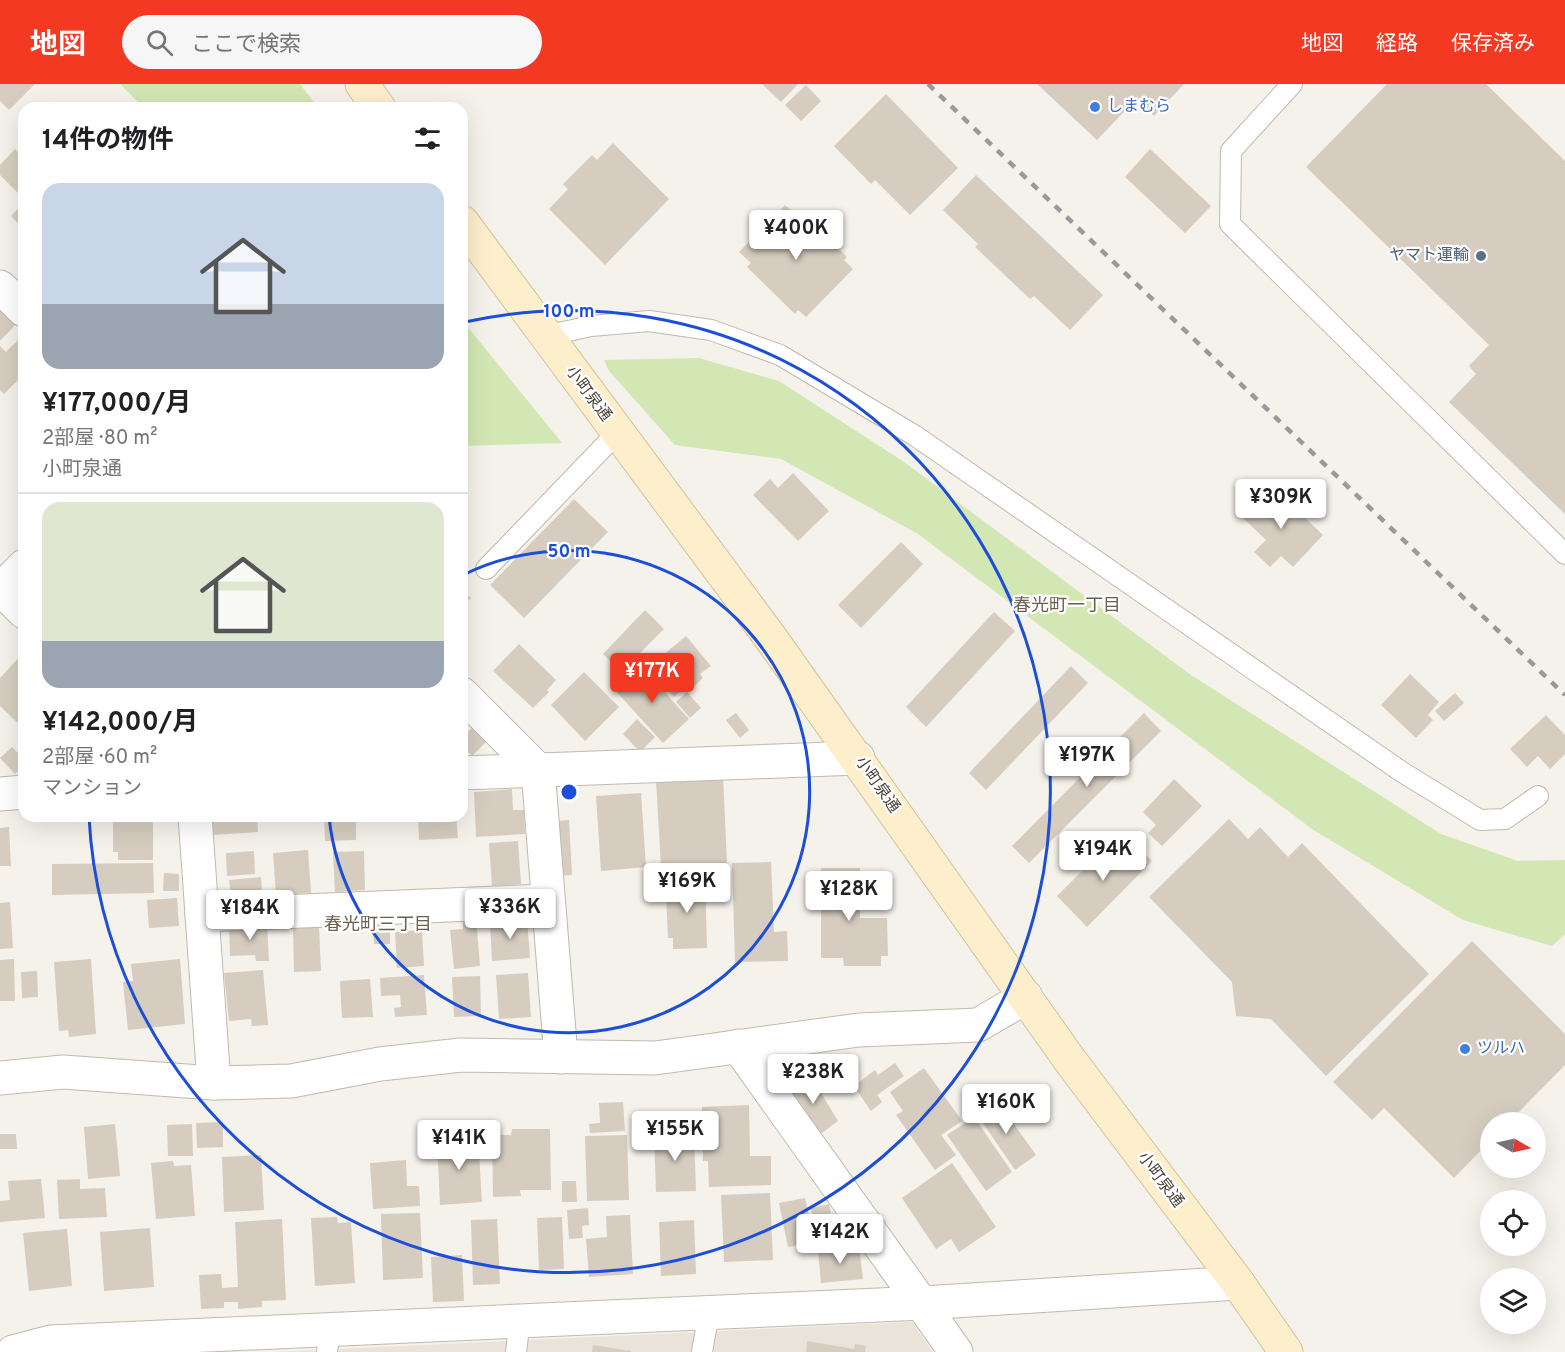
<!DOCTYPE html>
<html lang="ja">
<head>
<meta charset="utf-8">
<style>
  body { margin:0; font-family:Overpass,"Noto Sans JP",sans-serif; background:#f6f6f6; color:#202124; height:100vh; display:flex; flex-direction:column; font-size:22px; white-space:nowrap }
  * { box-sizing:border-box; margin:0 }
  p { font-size:20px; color:#757577 }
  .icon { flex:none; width:33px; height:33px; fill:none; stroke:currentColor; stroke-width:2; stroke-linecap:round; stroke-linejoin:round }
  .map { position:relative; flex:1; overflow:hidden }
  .side { position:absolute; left:18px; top:18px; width:450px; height:720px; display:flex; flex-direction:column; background:#fff; border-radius:18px; box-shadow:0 6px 24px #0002 }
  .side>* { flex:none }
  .needle { width:39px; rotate:99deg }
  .fabs { position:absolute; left:1480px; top:1028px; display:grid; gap:12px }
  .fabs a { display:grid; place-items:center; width:66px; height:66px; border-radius:50%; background:#fff; box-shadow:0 6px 24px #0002; font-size:30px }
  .price { position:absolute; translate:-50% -51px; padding:0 14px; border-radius:6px; background:#fff; color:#222; font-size:20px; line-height:39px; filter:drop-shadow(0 2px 3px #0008) }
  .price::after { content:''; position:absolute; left:50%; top:36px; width:18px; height:14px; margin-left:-9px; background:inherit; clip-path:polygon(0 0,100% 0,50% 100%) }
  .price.current { background:#f43923; color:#fff }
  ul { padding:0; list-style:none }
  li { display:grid; align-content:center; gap:12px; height:318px; padding:0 24px }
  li+li { border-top:2px solid #e0e0e0 }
  li span { display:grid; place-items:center; height:186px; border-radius:18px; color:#555 }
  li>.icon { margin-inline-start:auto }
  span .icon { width:108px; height:108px; fill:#fffc; stroke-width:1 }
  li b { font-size:26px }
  h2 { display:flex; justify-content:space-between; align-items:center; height:72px; padding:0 24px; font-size:26px }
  header { display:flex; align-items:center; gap:36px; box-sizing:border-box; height:84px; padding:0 30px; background:#f43923; color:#fff }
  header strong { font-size:28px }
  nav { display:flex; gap:33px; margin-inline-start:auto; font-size:21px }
  .search { width:420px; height:54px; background:#f6f6f6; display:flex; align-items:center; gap:15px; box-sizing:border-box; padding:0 21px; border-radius:33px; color:#757577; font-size:22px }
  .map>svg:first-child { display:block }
</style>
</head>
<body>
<header>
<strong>地図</strong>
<div class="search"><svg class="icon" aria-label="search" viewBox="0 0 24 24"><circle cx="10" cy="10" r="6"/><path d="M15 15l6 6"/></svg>ここで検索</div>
<nav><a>地図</a><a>経路</a><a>保存済み</a></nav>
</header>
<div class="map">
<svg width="1565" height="1268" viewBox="0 0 1565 1268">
  <rect width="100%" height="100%" fill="#f5f1eb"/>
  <path fill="#e9e3d9" d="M912,1238L933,1268H274Z"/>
  <g fill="#d3e7b5">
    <path d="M120,0H300L318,24H144Z"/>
    <path d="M462,236L562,359L462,362Z"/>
    <path d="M699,274L779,297L904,378L1191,591L1441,750L1518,777L1565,776V850L1552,862L1463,836L1312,745L918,450L781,375L675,361L609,287L604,276Z"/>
  </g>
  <g fill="#d6cdc0">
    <path d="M0,0H35L9,26L0,17Z"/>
    <path d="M762,0H798L781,18Z"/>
    <path d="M1037,0H1184L1154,32L1136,15L1097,56Z"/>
    <path d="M1387,0H1486L1565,77V430L1449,318L1476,290L1469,282L1489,261L1306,83Z"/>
    <path d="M806,1L821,17L801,37L785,21Z"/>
    <path d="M886,10L958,84L910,131L875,96L871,100L834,62Z"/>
    <path d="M613,59L669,115L605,181L549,125L568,105L563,100L592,71L597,76Z"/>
    <path d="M15,65L24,74V115L0,91V81Z"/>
    <path d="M1150,65L1211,122L1185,149L1125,93Z"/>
    <path d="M976,91L1103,211L1070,246L1034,212L1030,215L975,163L978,160L943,126Z"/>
    <path d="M24,118V146L11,132Z"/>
    <path d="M785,121L797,132L801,127L847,173L844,176L853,185L806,233L798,226L795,230L747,183L751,179L739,168Z"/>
    <path d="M0,219L19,237L0,257Z"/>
    <path d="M21,253L24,255V290L4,310L0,306V262L6,268Z"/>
    <path d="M793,389L829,427L798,457L753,411L770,395L778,404Z"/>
    <path d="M1273,403L1323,451L1293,483L1281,472L1270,483L1254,468L1266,456L1243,434Z"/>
    <path d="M574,415L608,448L524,534L490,501Z"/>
    <path d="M901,458L923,480L861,544L838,521Z"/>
    <path d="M462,505L471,514L462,523L466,527L462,531Z"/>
    <path d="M645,526L664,545L621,588L603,570Z"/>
    <path d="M994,528L1015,547L926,643L906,623Z"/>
    <path d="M686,552L711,582L700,590L703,594L692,604L689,600L674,613L649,583Z"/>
    <path d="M519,560L556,596L547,606L549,608L533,624L493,587Z"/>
    <path d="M24,568V636L20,641L0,622V594Z"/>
    <path d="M640,581L689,635L663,659L614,605Z"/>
    <path d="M1071,582L1088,599L986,706L969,689Z"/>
    <path d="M584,588L619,623L585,657L551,621Z"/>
    <path d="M1410,590L1439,618L1428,631L1433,636L1416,654L1381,621Z"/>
    <path d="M687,608L701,624L690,634L676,618Z"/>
    <path d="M1455,609L1464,619L1444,637L1435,627Z"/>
    <path d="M736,629L749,646L740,654L726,636Z"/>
    <path d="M1144,629L1161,647L1029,779L1012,762Z"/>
    <path d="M1546,631L1565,651V670L1550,685L1538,672L1527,683L1510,665Z"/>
    <path d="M637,635L655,653L640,668L623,650Z"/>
    <path d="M478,638L492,652L472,672L462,662V654Z"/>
    <path d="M12,663L24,675V682L15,690L0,674Z"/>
    <path d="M723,693L727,779L661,783L656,696Z"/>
    <path d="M1174,695L1202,722L1162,762L1148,749L1156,741L1143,728Z"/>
    <path d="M512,705L513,726H524L525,750L476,753L474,708Z"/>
    <path d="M641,709L646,783L601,787L596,712Z"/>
    <path d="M212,732H257L258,748L213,751Z"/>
    <path d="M324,732H356V756L325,757Z"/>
    <path d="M418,732H456L458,754L419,756Z"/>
    <path d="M1229,735L1248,755L1260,743L1288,773L1302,759L1429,890L1326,992L1271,935L1236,932L1232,898L1149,813Z"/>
    <path d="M569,736L572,791L557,792L554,737Z"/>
    <path d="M113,737H153V776H118V768H113Z"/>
    <path d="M9,743L11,782H0V744Z"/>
    <path d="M518,757L521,800L492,802L489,759Z"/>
    <path d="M1133,758L1152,777L1087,843L1057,812L1108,761L1119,772Z"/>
    <path d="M308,766L311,809L276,811L273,769Z"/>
    <path d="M254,767L255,790L227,792L226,769Z"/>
    <path d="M364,767L365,806L335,808L333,768Z"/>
    <path d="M771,778L774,848L787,847L788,877L735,878L732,779Z"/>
    <path d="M153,779L154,809L52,811V780Z"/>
    <path d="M821,784H860V834H887L888,872H881V882H844L843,874H821Z"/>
    <path d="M164,789L179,790V807H163Z"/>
    <path d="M261,793L262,810L231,812L229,796Z"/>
    <path d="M705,794L707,864L673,865V854H668L666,809H672L671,795Z"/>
    <path d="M177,814L179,842L149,844L147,816Z"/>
    <path d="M10,818L13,864L0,865V819Z"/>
    <path d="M476,833L480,882L454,885L450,846L463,845V835Z"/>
    <path d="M527,835L530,874L492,877L490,838Z"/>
    <path d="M373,838H390V860H374Z"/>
    <path d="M267,840L269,877H256L255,871L230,872L229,842Z"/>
    <path d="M293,843H319L321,887L294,888Z"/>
    <path d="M422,846L424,882L397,884L395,848Z"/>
    <path d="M1472,857L1565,950V981L1509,1038H1491V1056L1454,1094L1384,1024L1372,1036L1333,998Z"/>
    <path d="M14,875L15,917H0V876Z"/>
    <path d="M91,875L96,950L69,953L68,946L59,947L54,878Z"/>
    <path d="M180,875L185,940L128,946L123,898L133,897L131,880Z"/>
    <path d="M263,886L268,941L252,942L251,935L229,937L224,889Z"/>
    <path d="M37,887L38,913L22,914L21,888Z"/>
    <path d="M528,889L531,933L499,935L496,891Z"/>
    <path d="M424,891L427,931L395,933L394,924L401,923L400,911L381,912L380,894Z"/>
    <path d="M480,892L481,932L454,933L452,893Z"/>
    <path d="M370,895L373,933L342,934L340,897Z"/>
    <path d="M895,979L904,992L877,1011L882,1018L871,1027L854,1002L875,986L878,991Z"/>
    <path d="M924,984L962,1037L941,1051L956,1071L935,1086L896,1031L903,1027L890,1008Z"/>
    <path d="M810,991L838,1037L818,1052L786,1007Z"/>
    <path d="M996,1015L1036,1071L1015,1086L976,1029Z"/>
    <path d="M623,1018L625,1047L590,1049L589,1040L600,1039L599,1019Z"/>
    <path d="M749,1021L750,1072H771V1101L709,1103L708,1077H703L702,1023Z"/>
    <path d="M974,1033L1012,1088L986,1107L947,1051Z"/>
    <path d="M223,1038V1063L197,1064L196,1039Z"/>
    <path d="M115,1040L120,1092L88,1095L84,1043Z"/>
    <path d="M192,1040L193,1072H168L167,1041Z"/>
    <path d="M512,1045H550L551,1106H520L521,1112L493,1113L492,1051H511Z"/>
    <path d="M694,1047L696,1107L656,1108L654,1048Z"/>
    <path d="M0,1050H16L17,1065H0Z"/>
    <path d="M627,1051L629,1116L587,1117L585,1052Z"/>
    <path d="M478,1053L482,1118L440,1121L437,1056Z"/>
    <path d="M261,1071L264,1126L224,1128L222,1073Z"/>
    <path d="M406,1076L407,1102H419L420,1122L373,1125L370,1079Z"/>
    <path d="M173,1077L174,1082L191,1081L195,1132L156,1135L151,1079Z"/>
    <path d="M952,1079L996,1143L959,1168L951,1155L936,1165L902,1114Z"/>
    <path d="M41,1095L45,1134L0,1138V1117L10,1116L8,1097Z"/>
    <path d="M80,1095V1105L105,1104L107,1133L59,1135L57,1096Z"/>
    <path d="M562,1097H576L577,1118H562Z"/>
    <path d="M770,1109L773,1176L724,1178L721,1111Z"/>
    <path d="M805,1114L815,1158L788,1163L779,1119Z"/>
    <path d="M829,1120L835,1151L817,1154L811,1124Z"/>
    <path d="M588,1124L589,1141L582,1142L583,1154L569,1155L567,1126Z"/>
    <path d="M420,1129L423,1194L383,1196L381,1130Z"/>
    <path d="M630,1131L633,1190L589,1193L586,1155L607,1153L606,1132Z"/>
    <path d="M337,1133L338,1139L351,1138L355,1199L315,1202L311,1134Z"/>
    <path d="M562,1133L564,1185L539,1186L537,1134Z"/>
    <path d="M282,1135L286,1216L262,1217V1223L238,1225V1218H224V1224L201,1225L199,1191L221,1190L222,1204L238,1203L235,1138Z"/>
    <path d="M497,1135L500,1200L473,1201L471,1136Z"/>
    <path d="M694,1136L696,1190L661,1192L659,1138Z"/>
    <path d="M150,1144L154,1203L104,1207L100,1148Z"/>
    <path d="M67,1145L72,1202L29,1207L23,1149Z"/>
    <path d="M859,1163L863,1195L821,1199L818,1167Z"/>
    <path d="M462,1171L464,1217L433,1218L431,1173Z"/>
    <path d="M807,1257L854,1265L855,1260L866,1262L865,1268H806Z"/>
    <path d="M593,1261L631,1267V1268H592Z"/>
  </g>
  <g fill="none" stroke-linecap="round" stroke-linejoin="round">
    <g stroke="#c0b9ad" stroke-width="22">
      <g id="lane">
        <path d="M1292,0L1231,67L1230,140L1565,470"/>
        <path d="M545,252L591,242L649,237L711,246L780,271L914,351L1402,688L1480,736L1505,735L1538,712"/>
        <path d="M486,485L617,349"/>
        <path d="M327,1268L330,1245"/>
        <path d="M516,1268L520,1236"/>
        <path d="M702,1268L709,1228"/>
      </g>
    </g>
    <g stroke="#c0b9ad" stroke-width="35">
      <g id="street">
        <path d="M0,203L24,226"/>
        <path d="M1,505L24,528"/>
        <path d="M0,506L24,482"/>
        <path d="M462,610L538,686L561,973"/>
        <path d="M462,689L858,674"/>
        <path d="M0,710L24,708"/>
        <path d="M195,732L214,999"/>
        <path d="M202,831L548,817"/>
        <path d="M738,962L956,1268"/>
        <path d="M0,994L63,988L214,999L291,997L380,980L461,971L655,974L859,946L978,941L1026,913"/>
        <path d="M13,1268L51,1258L923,1219L1238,1199"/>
      </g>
    </g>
    <g stroke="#d3c29b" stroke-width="35">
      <g id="secondary">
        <path d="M362,0L379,24"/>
        <path d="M462,138L770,553L1069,975L1238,1199L1286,1268"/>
      </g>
    </g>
    <use href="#lane" stroke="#fff" stroke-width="20"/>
    <use href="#street" stroke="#fff" stroke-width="33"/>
    <use href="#secondary" stroke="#fdefcc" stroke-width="33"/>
    <path stroke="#999" stroke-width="4.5" stroke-dasharray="8 8" stroke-linecap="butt" d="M928,0L1565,611"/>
  </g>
  <g fill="none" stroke="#1d4ed8" stroke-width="3">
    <path d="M463 491A241 241 0 1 1 329 733"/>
    <path d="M465 238A481 481 0 1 1 89 733"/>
  </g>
  <g fill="#3f7fe0" stroke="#fff" stroke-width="2">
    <circle cx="1095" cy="23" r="6"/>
    <circle cx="1465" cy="965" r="6"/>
  </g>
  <circle fill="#5c6f8a" stroke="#fff" stroke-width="2" cx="1481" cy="172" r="6"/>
  <g text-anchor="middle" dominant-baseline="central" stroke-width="4.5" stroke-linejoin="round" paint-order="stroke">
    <g font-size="16" fill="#366cbe" stroke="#fff" text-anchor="start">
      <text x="1107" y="23">しまむら</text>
      <text x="1477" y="965">ツルハ</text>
    </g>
    <g font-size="16" fill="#4e5e75" stroke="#fff" text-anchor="end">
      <text x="1469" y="172">ヤマト運輸</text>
    </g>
    <g font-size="16" fill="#494239" stroke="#fff">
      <text transform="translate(588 310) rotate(53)">小町泉通</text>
      <text transform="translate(877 701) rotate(55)">小町泉通</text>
      <text transform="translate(1160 1096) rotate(53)">小町泉通</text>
    </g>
    <g font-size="18" fill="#6b5f50" stroke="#fff">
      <text x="1067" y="522">春光町一丁目</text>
      <text x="378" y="841">春光町三丁目</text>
    </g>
  </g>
  <circle cx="569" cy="708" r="9" fill="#1d4ed8" stroke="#fff" stroke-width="3"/>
  <g font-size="18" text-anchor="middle" font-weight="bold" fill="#1d4ed8" stroke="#fff" stroke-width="4.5" stroke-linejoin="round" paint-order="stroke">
    <text x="569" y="233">100 m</text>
    <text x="569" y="473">50 m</text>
  </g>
</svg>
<div class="fabs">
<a><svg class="needle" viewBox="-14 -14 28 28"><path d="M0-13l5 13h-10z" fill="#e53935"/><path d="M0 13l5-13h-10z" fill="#757577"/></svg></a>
<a><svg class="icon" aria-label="locate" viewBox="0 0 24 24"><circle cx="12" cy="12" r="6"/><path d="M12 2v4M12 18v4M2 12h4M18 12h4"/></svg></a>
<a><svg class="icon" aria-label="layers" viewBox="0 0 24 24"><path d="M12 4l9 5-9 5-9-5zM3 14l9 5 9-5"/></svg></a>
</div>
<b class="price" style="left:796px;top:177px">¥400K</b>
<b class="price" style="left:1281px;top:446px">¥309K</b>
<b class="price current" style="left:652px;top:620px">¥177K</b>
<b class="price" style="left:1087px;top:704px">¥197K</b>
<b class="price" style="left:1103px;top:798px">¥194K</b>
<b class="price" style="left:687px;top:830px">¥169K</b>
<b class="price" style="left:849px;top:838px">¥128K</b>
<b class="price" style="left:510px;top:856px">¥336K</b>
<b class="price" style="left:250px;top:857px">¥184K</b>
<b class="price" style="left:813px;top:1021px">¥238K</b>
<b class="price" style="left:1006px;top:1051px">¥160K</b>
<b class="price" style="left:675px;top:1078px">¥155K</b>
<b class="price" style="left:459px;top:1087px">¥141K</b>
<b class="price" style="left:840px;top:1181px">¥142K</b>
<section class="side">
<h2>14件の物件<svg class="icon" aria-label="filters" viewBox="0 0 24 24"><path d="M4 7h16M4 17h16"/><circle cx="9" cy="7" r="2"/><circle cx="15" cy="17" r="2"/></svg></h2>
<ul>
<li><span style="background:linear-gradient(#c9d6e8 65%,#9aa5b1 0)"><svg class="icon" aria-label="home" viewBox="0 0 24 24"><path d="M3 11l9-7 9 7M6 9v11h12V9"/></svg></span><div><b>¥177,000/月</b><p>2部屋 · 80 m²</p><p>小町泉通</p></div></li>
<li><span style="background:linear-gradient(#dfe7d0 75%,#9aa5b1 0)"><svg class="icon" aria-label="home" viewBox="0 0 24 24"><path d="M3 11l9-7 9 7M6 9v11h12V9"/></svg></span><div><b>¥142,000/月</b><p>2部屋 · 60 m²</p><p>マンション</p></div></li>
</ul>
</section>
</div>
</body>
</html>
